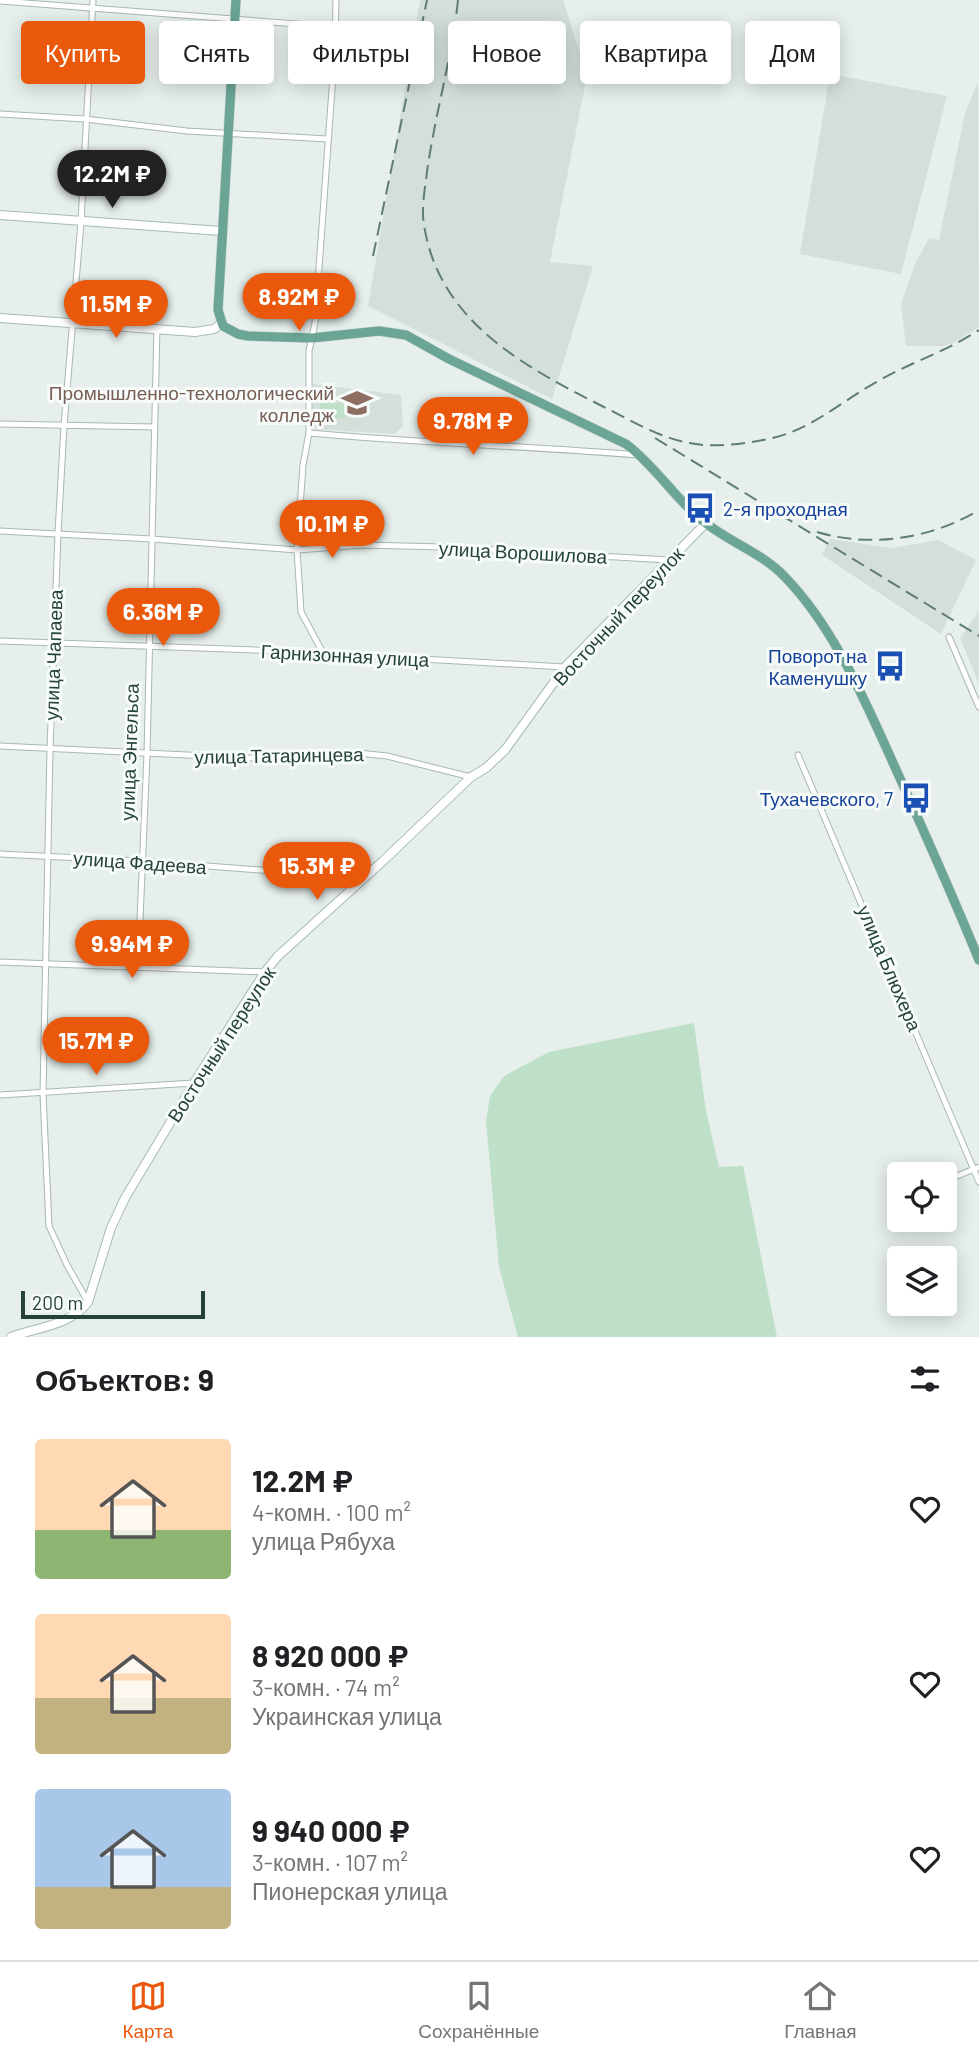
<!DOCTYPE html>
<html lang="ru">
<head>
<meta charset="utf-8">
<style>
  body { margin:0; font-family:Barlow,sans-serif; background:#f2f2f2; color:#202124; height:100vh; display:flex; flex-direction:column; font-size:26px; white-space:nowrap }
  * { box-sizing:border-box; margin:0 }
  p { font-size:23px; color:#757577 }
  .icon { flex:none; width:38px; height:38px; fill:none; stroke:currentColor; stroke-width:2; stroke-linecap:round; stroke-linejoin:round }
  .map { position:relative; height:1337px; overflow:hidden }
  .details { display:flex; flex-direction:column; background:#fff; flex:1 }
  .details>* { flex:none }
  .hud { position:absolute; left:21px; top:21px; width:938px; height:63px; display:flex; gap:14px }
  .tools { position:absolute; left:887px; top:1162px; display:grid; gap:14px }
  .tools a { display:grid; place-items:center; width:70px; height:70px; border-radius:7px; background:#fff; box-shadow:0 4px 18px #0003; font-size:35px }
  .scale { position:absolute; left:21px; bottom:18px; width:184px; box-sizing:border-box; padding-left:7px; border:4px solid #24423a; border-top:0; font-size:19px; line-height:24px; white-space:nowrap; color:#24423a; -webkit-text-stroke:5px #f7fbf9; paint-order:stroke }
  .price { position:absolute; translate:-50% -60px; padding:0 16px; border-radius:24px; background:#ea580c; color:#fff; font-size:23px; line-height:46px; filter:drop-shadow(0 2px 4px #0008) }
  .price::after { content:''; position:absolute; left:50%; top:42px; width:21px; height:16px; margin-left:-10px; background:inherit; clip-path:polygon(0 0,100% 0,50% 100%) }
  .price.current { background:#222; color:#fff }
  ul { padding:0; list-style:none }
  li { display:flex; align-items:center; gap:21px; height:175px; padding:0 35px }
  li span { display:grid; place-items:center; flex:none; width:196px; height:140px; border-radius:7px; color:#555 }
  li>.icon { margin-inline-start:auto }
  span .icon { width:84px; height:84px; fill:#fffc; stroke-width:1 }
  li b { font-size:30px }
  h2 { display:flex; justify-content:space-between; align-items:center; height:84px; padding:0 35px; font-size:30px }
  .pill { padding:0 24px; border-radius:7px; background:#fff; box-shadow:0 4px 18px #0003; font-size:24px; line-height:63px }
  .pill.current { background:#ea580c; color:#fff }
  .menu { display:flex; justify-content:space-around; align-items:center; height:98px; border-top:2px solid #e0e0e0; background:#fff; font-size:19px; color:#757577 }
  .menu a { display:grid; justify-items:center; gap:4px }
  .menu .current { color:#ea580c }
  .map>svg:first-child { display:block }
</style>
</head>
<body>
<div class="map">
<svg width="979" height="1337" viewBox="0 0 979 1337">
  <rect width="100%" height="100%" fill="#e6efeb"/>
  <g fill="#d4dfda">
    <path d="M420,0H563L587,76L550,262L593,266L552,399L368,306Z"/>
    <path d="M830,74L947,96L901,274L800,254Z"/>
    <path d="M978,82L979,327L953,343L943,346H906L901,304L915,264L929,238L939,240L965,113Z"/>
    <path d="M313,384L401,395L403,426L394,434L312,429Z"/>
    <path d="M830,539L892,548L938,540L976,560L941,634L822,555Z"/>
    <path d="M979,611V684L960,638Z"/>
  </g>
  <g fill="#bfe0c8">
    <path d="M320,401L347,404L346,418L319,416Z"/>
    <path d="M694,1023L706,1111L719,1167L743,1166L777,1337H518L499,1267L486,1121L490,1096L504,1076L549,1052Z"/>
  </g>
  <g fill="none" stroke-linecap="round" stroke-linejoin="round">
    <g stroke="#a8b8b2" stroke-width="7">
      <g id="street">
        <path d="M0,1L336,27"/>
        <path d="M0,114L85,119L187,131L327,139"/>
        <path d="M0,424L155,427"/>
        <path d="M309,433C418,443 528,446 638,455"/>
        <path d="M0,531L152,539L297,550L363,545L443,547L668,560"/>
        <path d="M949,637L979,707"/>
        <path d="M0,641L281,651L565,667"/>
        <path d="M323,653L301,612L297,550L303,465L309,433V351L315,323L335,48L336,0"/>
        <path d="M0,746L249,758L358,753L387,756L471,777"/>
        <path d="M798,755L979,1182"/>
        <path d="M0,854L142,861L364,878"/>
        <path d="M0,962L265,972"/>
        <path d="M138,967L147,754L157,328"/>
        <path d="M0,1095L194,1083"/>
        <path d="M945,1181L979,1167"/>
        <path d="M896,1201L900,1200"/>
        <path d="M88,1302L67,1265L49,1226L43,1094L50,749L58,533L64,426L81,222L93,0"/>
      </g>
    </g>
    <g stroke="#a4bbb3" stroke-width="10">
      <g id="secondary">
        <path d="M0,215L221,231"/>
        <path d="M0,318L195,332L214,329L222,323"/>
        <path d="M11,1337C37,1327 70,1326 88,1302L111,1228L125,1198L194,1083L265,972L278,956L383,861L471,777L486,768L505,750L565,667L705,524"/>
      </g>
    </g>
    <g stroke="#c2cac8" stroke-width="10">
      <path id="primary" d="M236,0L218,310L223,326L238,334L248,336L312,338L379,331L406,335L449,359L626,444C653,464 672,494 697,516C723,540 760,551 784,576C834,627 865,701 894,765C923,829 952,894 979,960"/>
    </g>
    <use href="#street" stroke="#fff" stroke-width="5"/>
    <use href="#secondary" stroke="#fff" stroke-width="8"/>
    <use href="#primary" stroke="#6aa596" stroke-width="9"/>
    <g stroke="#5f7d75" stroke-width="2" stroke-dasharray="14 7" stroke-linecap="butt">
      <path d="M458,0C452,58 435,114 427,172C425,189 421,208 424,225C439,321 523,366 602,406C630,420 658,437 689,443C714,448 743,444 768,439C810,431 843,400 880,380C912,362 947,351 979,330"/>
      <path d="M373,256L427,0"/>
      <path d="M655,438L979,636"/>
      <path d="M817,532C870,548 931,539 979,510"/>
    </g>
  </g>
  <defs>
    <g id="university-bare" transform="scale(2.415)"><path d="M0-5L7-2L0 1L-7-2ZM-4 1L0 2.5L4 1V4Q0 6-4 4Z" fill="#8d6e63" stroke="#f7fbf9" stroke-width="2.5" paint-order="stroke"/></g>
    <g id="bus-bare" transform="scale(2.415)"><path d="M-5-6H5V4H4V6H2V4H-2V6H-4V4H-5ZM-3.5-4V0h7V-4ZM-3.5 1.2v1.5H-2V1.2ZM2 1.2v1.5H3.5V1.2Z" fill="#1a4fb4" stroke="#f7fbf9" stroke-width="2.5" paint-order="stroke"/></g>
  </defs>
  <g fill-rule="evenodd">
    <use href="#university-bare" x="357" y="403"/>
    <use href="#bus-bare" x="700" y="508"/>
    <use href="#bus-bare" x="890" y="666"/>
    <use href="#bus-bare" x="916" y="798"/>
  </g>
  <g text-anchor="middle" dominant-baseline="central" stroke-width="6" stroke-linejoin="round" paint-order="stroke">
    <g font-size="19" fill="#785e54" stroke="#f7fbf9" text-anchor="end">
      <text x="334" y="392">Промышленно-технологический<tspan x="334" dy="22">колледж</tspan></text>
    </g>
    <g font-size="19" fill="#164399" stroke="#f7fbf9" text-anchor="end">
      <text x="723" y="508" text-anchor="start">2-я проходная</text>
      <text x="867" y="655">Поворот на<tspan x="867" dy="22">Каменушку</tspan></text>
      <text x="893" y="798">Тухачевского, 7</text>
    </g>
    <g font-size="19" fill="#24423a" stroke="#f7fbf9">
      <text transform="translate(523 552) rotate(3)">улица Ворошилова</text>
      <text transform="translate(618 616) rotate(-47)">Восточный переулок</text>
      <text transform="translate(53 655) rotate(-88)">улица Чапаева</text>
      <text transform="translate(345 655) rotate(3)">Гарнизонная улица</text>
      <text transform="translate(129 752) rotate(-88)">улица Энгельса</text>
      <text transform="translate(279 755) rotate(-1)">улица Татаринцева</text>
      <text transform="translate(140 862) rotate(4)">улица Фадеева</text>
      <text transform="translate(890 968) rotate(67)">улица Блюхера</text>
      <text transform="translate(221 1044) rotate(-57)">Восточный переулок</text>
    </g>
  </g>
</svg>
<div class="tools">
<a><svg class="icon" aria-label="locate" viewBox="0 0 24 24"><circle cx="12" cy="12" r="6"/><path d="M12 2v4M12 18v4M2 12h4M18 12h4"/></svg></a>
<a><svg class="icon" aria-label="layers" viewBox="0 0 24 24"><path d="M12 4l9 5-9 5-9-5zM3 14l9 5 9-5"/></svg></a>
</div>
<div class="scale">200 m</div>
<b class="price current" style="left:112px;top:210px">12.2M ₽</b>
<b class="price" style="left:299px;top:333px">8.92M ₽</b>
<b class="price" style="left:116px;top:340px">11.5M ₽</b>
<b class="price" style="left:473px;top:457px">9.78M ₽</b>
<b class="price" style="left:332px;top:560px">10.1M ₽</b>
<b class="price" style="left:163px;top:648px">6.36M ₽</b>
<b class="price" style="left:317px;top:902px">15.3M ₽</b>
<b class="price" style="left:132px;top:980px">9.94M ₽</b>
<b class="price" style="left:96px;top:1077px">15.7M ₽</b>
<div class="hud">
<a class="pill current">Купить</a>
<a class="pill">Снять</a>
<a class="pill">Фильтры</a>
<a class="pill">Новое</a>
<a class="pill">Квартира</a>
<a class="pill">Дом</a>
</div>
</div>
<section class="details">
<h2>Объектов: 9<svg class="icon" aria-label="filters" viewBox="0 0 24 24"><path d="M4 7h16M4 17h16"/><circle cx="9" cy="7" r="2"/><circle cx="15" cy="17" r="2"/></svg></h2>
<ul>
<li><span style="background:linear-gradient(#ffd9b3 65%,#8fb573 0)"><svg class="icon" aria-label="home" viewBox="0 0 24 24"><path d="M3 11l9-7 9 7M6 9v11h12V9"/></svg></span><div><b>12.2M ₽</b><p>4-комн. · 100 m²</p><p>улица Рябуха</p></div><svg class="icon" aria-label="heart" viewBox="0 0 24 24"><path d="M12 20l-8-8c-3-5 5-10 8-4 3-6 11-1 8 4z"/></svg></li>
<li><span style="background:linear-gradient(#ffd9b3 60%,#c2b280 0)"><svg class="icon" aria-label="home" viewBox="0 0 24 24"><path d="M3 11l9-7 9 7M6 9v11h12V9"/></svg></span><div><b>8 920 000 ₽</b><p>3-комн. · 74 m²</p><p>Украинская улица</p></div><svg class="icon" aria-label="heart" viewBox="0 0 24 24"><path d="M12 20l-8-8c-3-5 5-10 8-4 3-6 11-1 8 4z"/></svg></li>
<li><span style="background:linear-gradient(#a9c7e8 70%,#c2b280 0)"><svg class="icon" aria-label="home" viewBox="0 0 24 24"><path d="M3 11l9-7 9 7M6 9v11h12V9"/></svg></span><div><b>9 940 000 ₽</b><p>3-комн. · 107 m²</p><p>Пионерская улица</p></div><svg class="icon" aria-label="heart" viewBox="0 0 24 24"><path d="M12 20l-8-8c-3-5 5-10 8-4 3-6 11-1 8 4z"/></svg></li>
</ul>
</section>
<nav class="menu">
<a class="current"><svg class="icon" aria-label="map" viewBox="0 0 24 24"><path d="M3 6l6-2 6 2 6-2v14l-6 2-6-2-6 2zM9 4v14M15 6v14"/></svg>Карта</a>
<a><svg class="icon" aria-label="saved" viewBox="0 0 24 24"><path d="M7 4h10v16l-5-4-5 4z"/></svg>Сохранённые</a>
<a><svg class="icon" aria-label="home" viewBox="0 0 24 24"><path d="M3 11l9-7 9 7M6 9v11h12V9"/></svg>Главная</a>
</nav>
</body>
</html>
